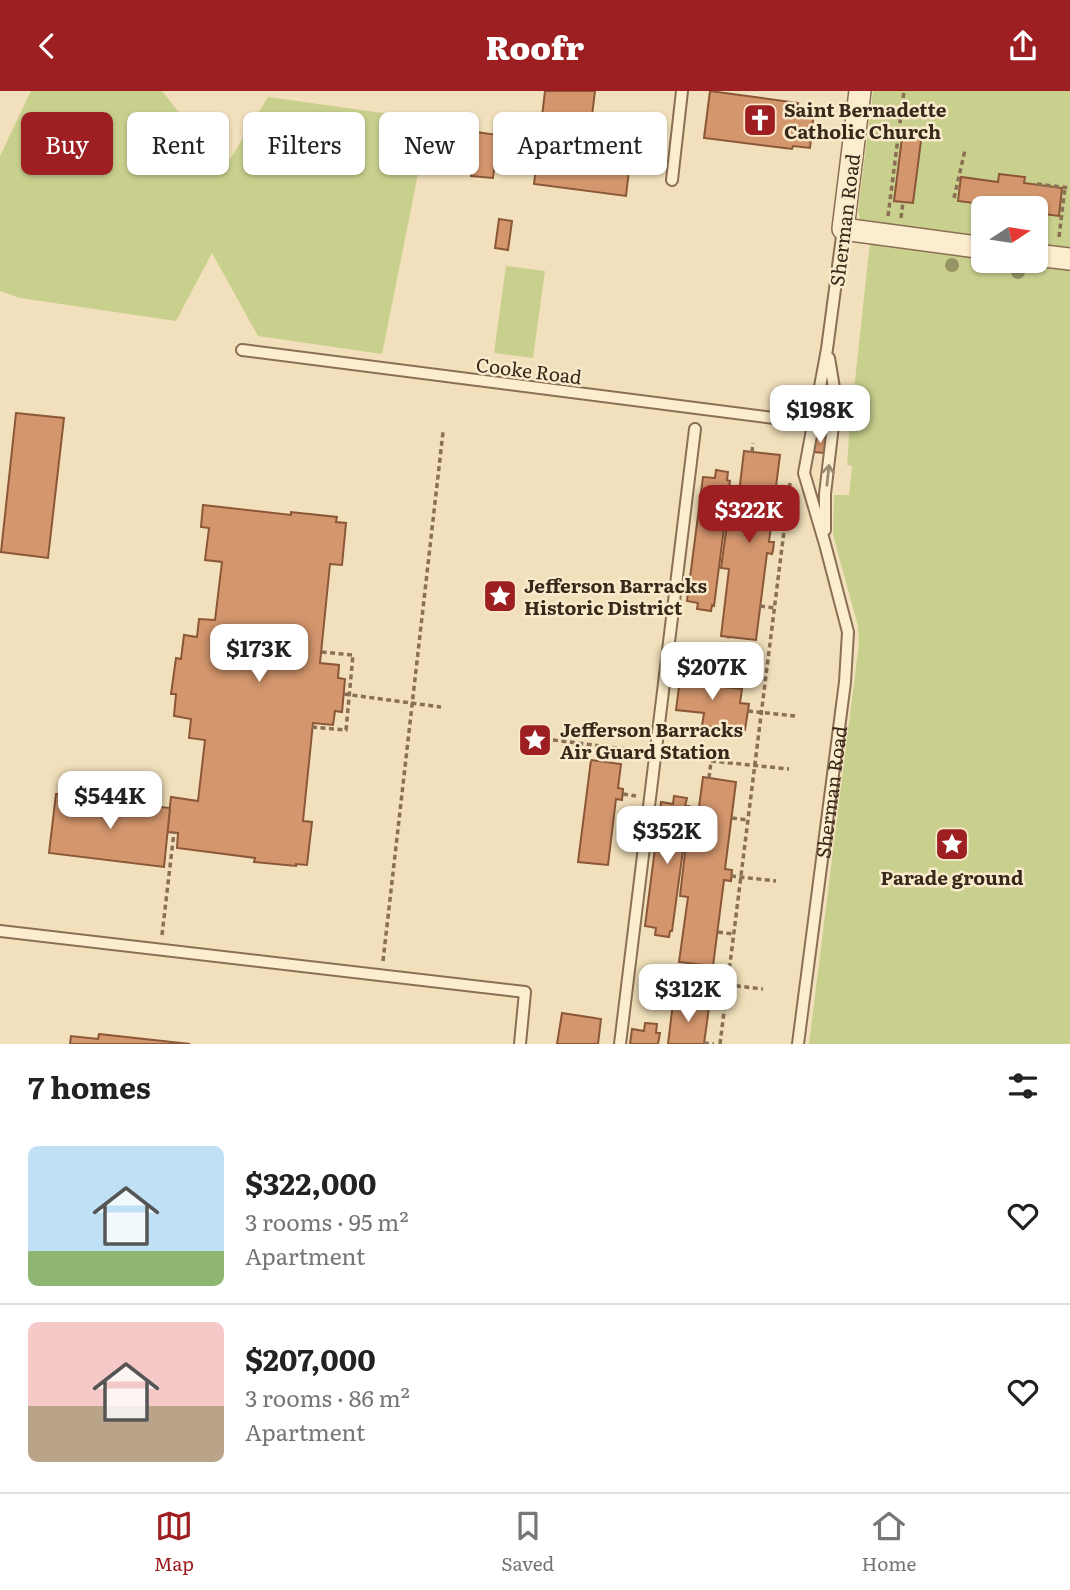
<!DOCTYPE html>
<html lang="en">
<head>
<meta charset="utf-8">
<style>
  body { margin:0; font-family:Literata,serif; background:#f6f6f6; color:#222; height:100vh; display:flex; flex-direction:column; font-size:26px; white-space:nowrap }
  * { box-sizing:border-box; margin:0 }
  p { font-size:23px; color:#767676 }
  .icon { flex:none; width:38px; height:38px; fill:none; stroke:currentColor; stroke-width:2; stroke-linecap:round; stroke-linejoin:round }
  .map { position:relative; height:953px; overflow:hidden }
  .side { display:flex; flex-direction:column; background:#fff; flex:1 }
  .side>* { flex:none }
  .hud { position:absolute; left:21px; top:21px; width:700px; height:63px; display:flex; gap:14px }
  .needle { width:46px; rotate:78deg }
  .tools { position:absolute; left:971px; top:105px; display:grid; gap:14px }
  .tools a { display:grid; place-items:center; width:77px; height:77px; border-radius:10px; background:#fff; box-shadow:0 2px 5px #0004; font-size:35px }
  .price { position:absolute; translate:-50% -60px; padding:0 16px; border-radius:14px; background:#fff; color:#222; font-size:23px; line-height:46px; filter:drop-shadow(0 2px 4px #0008) }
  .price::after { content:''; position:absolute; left:50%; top:42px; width:21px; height:16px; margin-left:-10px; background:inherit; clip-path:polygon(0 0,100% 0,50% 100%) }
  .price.active { background:#9e1f22; color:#fff }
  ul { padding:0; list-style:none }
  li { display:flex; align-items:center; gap:21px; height:175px; padding:0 28px }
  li+li { border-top:2px solid #e0e0e0 }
  li span { display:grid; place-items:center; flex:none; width:196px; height:140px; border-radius:10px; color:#555 }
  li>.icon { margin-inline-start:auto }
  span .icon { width:84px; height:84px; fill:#fffc; stroke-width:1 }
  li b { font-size:30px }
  h2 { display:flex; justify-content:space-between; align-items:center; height:84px; padding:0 28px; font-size:30px }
  .pill { padding:0 24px; border-radius:10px; background:#fff; box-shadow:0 2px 5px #0004; font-size:24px; line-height:63px }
  .pill.active { background:#9e1f22; color:#fff }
  header { display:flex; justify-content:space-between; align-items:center; height:91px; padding:0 28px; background:#9e1f22; color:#fff; font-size:32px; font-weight:800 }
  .menu { display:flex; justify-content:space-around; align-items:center; height:98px; border-top:2px solid #e0e0e0; background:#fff; font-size:19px; color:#767676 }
  .menu a { display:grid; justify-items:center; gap:4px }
  .menu .active { color:#9e1f22 }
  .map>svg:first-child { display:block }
</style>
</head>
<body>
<header><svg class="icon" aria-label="back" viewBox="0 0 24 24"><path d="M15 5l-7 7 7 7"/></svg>Roofr<svg class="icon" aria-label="share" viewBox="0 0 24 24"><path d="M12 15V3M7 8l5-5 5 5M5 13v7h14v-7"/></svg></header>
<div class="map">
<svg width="1070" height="953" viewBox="0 0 1070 953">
  <rect width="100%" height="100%" fill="#f1e0bb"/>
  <g fill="#c9d08e" fill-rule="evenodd">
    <path d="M31,0H162L224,78L268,6L419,27L427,38L382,263L258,245L212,162L176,230L20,207L0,200V65Z"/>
    <path d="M873,0H1070V953H809L859,552L858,535L833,444L834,404H849L852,375L847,374L849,345L872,133L860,129L858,120ZM984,117H1036V170H984Z"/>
    <path d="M506,175L545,180L533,267L494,262Z"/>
  </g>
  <g fill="#d3966d" stroke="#8b5737" stroke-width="2">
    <path d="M545,0H595L590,41L633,46L626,105L534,93Z"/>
    <path d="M710,0L798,12L797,18L814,20L810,57L793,55L792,58L704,47Z"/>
    <path d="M903,39L922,42L913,112L894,110Z"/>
    <path d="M476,41L498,44L493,87L471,85Z"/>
    <path d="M999,83L1025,86L1024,92L1062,97L1059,125L1036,122V117H995L996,115L958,110L961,86L998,91Z"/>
    <path d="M499,128L512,130L508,159L495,157Z"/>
    <path d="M16,322L64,327L48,467L1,461Z"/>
    <path d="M816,345L827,346L825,362L814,361Z"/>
    <path d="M744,360L780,364L769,451H774L773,459L772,463L767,462L756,549L721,545L729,478L721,477L728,426L736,427Z"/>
    <path d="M716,379L728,381L727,389L730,390L714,515L712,514L711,520L697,518L698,512L687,510L703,386L715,387Z"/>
    <path d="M203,414L291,424V421L337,426L336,431L346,432L342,474L330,473L320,572L339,574L338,587L345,588L342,621L335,620L333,634L313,632L303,730L312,731L307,774L296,773V775L254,771L255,767L177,757L178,742L167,741L171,706L198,710L205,649L189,647L191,628L174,625L176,603H171L176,567L181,568L184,544L197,546L199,528L215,529L222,471L205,469L209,437L201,436Z"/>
    <path d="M681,580L714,584L713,595L742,598L740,612L749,613L745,639L702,635L704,622L676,619Z"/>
    <path d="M591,669L621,673L618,697L623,698L622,709L616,708L608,774L578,771Z"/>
    <path d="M703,686L736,691L725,778L732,779L731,790L724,789L713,875L679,871L688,806L680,805L686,753L694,754Z"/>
    <path d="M56,703L170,717L164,776L49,762Z"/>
    <path d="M674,705L687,707L685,715H689L672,840H670L669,846L655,844L656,837L645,835L661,711L673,713Z"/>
    <path d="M673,912L709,916L704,953H668Z"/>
    <path d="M562,922L601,928L598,953H557Z"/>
    <path d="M645,932L657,933L656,942H660L658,953H630L632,938L644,940Z"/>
    <path d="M99,943L190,953H70L71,945L98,948Z"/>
  </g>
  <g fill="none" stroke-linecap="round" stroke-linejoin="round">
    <g stroke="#8a6f54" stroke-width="14">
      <g id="lane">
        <path d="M672,89L682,0"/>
        <path d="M242,259L813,332"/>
        <path d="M825,439V403L836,309L829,267"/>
        <path d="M0,840L525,901L520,953"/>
        <path d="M620,953L695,338"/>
        <path id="s1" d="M798,953L845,591L848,541L825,453L804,382L827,258L843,138"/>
      </g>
    </g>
    <g stroke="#8a6f54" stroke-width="24">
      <g id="street">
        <path d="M860,0L843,138L984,157"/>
        <path d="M1036,164L1070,168"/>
      </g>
    </g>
    <g stroke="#8a6f54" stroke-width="3.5" stroke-dasharray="5 3.5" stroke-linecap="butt">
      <path d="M812,37L834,40"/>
      <path d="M873,44L898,46"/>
      <path d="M1037,93L1070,97"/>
      <path d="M954,107L965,59"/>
      <path d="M888,125L904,0"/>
      <path d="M901,127L903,111"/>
      <path d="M1059,146L1065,96"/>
      <path d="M752,361L753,352"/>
      <path d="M775,401L789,403"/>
      <path d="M760,515L775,517"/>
      <path d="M727,556L728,546"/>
      <path d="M682,567L767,578"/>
      <path d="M344,603L441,616"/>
      <path d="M748,620L795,625"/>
      <path d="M312,636L346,639L353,564L321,561"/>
      <path d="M553,649L641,660"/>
      <path d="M709,687L711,670L789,678"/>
      <path d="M623,703L636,705"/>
      <path d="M732,727L748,729"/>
      <path d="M731,785L776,790"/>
      <path d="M718,841L733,843"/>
      <path d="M162,844L174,741"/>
      <path d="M383,870L443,341"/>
      <path d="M643,884L763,898"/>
      <path d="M683,889L687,872"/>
      <path d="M704,952L714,953"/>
      <path d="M720,953L790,392"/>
    </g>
    <use href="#lane" stroke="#fcedce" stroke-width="10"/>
    <use href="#street" stroke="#fcedce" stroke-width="21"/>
  </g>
  <g fill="#959465">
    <circle cx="952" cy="174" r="7"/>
    <circle cx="1018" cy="181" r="7"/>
  </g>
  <defs><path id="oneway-shaft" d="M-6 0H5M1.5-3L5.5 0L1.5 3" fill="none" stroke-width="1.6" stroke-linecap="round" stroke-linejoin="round" transform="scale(1.75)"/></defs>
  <use stroke="#9a8a74" href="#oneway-shaft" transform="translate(828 384) rotate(-84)"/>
  <defs>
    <g id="church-square" transform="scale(1.75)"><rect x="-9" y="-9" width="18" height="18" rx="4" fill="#9e1f22" stroke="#f8eacb"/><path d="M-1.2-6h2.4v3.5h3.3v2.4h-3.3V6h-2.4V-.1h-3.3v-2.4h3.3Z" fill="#fff"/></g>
    <g id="sight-square" transform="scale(1.75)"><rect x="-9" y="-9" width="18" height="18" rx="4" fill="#9e1f22" stroke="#f8eacb"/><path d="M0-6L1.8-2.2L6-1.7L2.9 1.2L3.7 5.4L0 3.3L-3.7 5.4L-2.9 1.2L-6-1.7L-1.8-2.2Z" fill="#fff"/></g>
  </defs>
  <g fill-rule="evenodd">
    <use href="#church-square" x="760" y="29"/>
    <use href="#sight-square" x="500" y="505"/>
    <use href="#sight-square" x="535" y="649"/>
    <use href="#sight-square" x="952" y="753"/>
  </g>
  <g text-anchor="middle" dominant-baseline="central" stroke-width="5" stroke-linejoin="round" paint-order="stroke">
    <g font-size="19" font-weight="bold" fill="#37281a" stroke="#f8eacb" text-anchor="start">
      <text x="784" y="18">Saint Bernadette<tspan x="784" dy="22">Catholic Church</tspan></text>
      <text x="524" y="494">Jefferson Barracks<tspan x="524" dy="22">Historic District</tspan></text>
      <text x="560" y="638">Jefferson Barracks<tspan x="560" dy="22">Air Guard Station</tspan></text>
      <text x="952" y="786" text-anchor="middle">Parade ground</text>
    </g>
    <g font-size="19" fill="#37281a" stroke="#f8eacb">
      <text transform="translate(844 129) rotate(-83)">Sherman Road</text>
      <text transform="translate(529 279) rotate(7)">Cooke Road</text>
      <text stroke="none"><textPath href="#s1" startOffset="254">Sherman Road</textPath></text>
    </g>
  </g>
</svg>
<div class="tools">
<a><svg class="needle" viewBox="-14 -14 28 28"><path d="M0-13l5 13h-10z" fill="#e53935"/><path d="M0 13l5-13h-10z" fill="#767676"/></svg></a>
</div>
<b class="price" style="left:820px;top:354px">$198K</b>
<b class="price active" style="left:749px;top:454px">$322K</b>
<b class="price" style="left:259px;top:593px">$173K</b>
<b class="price" style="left:712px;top:611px">$207K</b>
<b class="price" style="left:110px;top:740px">$544K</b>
<b class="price" style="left:667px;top:775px">$352K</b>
<b class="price" style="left:688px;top:933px">$312K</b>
<div class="hud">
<a class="pill active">Buy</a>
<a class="pill">Rent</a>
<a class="pill">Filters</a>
<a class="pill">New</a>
<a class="pill">Apartment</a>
</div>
</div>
<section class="side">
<h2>7 homes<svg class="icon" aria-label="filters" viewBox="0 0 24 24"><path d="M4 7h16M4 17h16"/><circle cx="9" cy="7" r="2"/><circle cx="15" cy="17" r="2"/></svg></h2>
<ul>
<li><span style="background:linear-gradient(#bfe0f5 75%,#8fb573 0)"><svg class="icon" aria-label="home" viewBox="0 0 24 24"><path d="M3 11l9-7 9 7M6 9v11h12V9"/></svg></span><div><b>$322,000</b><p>3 rooms · 95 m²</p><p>Apartment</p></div><svg class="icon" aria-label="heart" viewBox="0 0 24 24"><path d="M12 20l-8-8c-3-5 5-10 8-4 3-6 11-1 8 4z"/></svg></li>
<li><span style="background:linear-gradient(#f6c9c9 60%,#b9a48a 0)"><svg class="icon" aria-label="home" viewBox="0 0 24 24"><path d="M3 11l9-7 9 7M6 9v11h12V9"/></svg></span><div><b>$207,000</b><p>3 rooms · 86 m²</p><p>Apartment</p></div><svg class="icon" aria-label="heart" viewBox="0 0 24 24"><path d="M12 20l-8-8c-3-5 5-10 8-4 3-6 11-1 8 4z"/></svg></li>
</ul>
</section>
<nav class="menu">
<a class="active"><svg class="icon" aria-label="map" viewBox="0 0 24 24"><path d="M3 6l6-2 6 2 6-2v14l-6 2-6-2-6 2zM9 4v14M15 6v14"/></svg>Map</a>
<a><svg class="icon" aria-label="saved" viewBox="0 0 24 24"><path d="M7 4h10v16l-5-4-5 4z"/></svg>Saved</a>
<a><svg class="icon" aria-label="home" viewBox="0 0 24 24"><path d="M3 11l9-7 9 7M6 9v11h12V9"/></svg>Home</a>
</nav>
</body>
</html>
